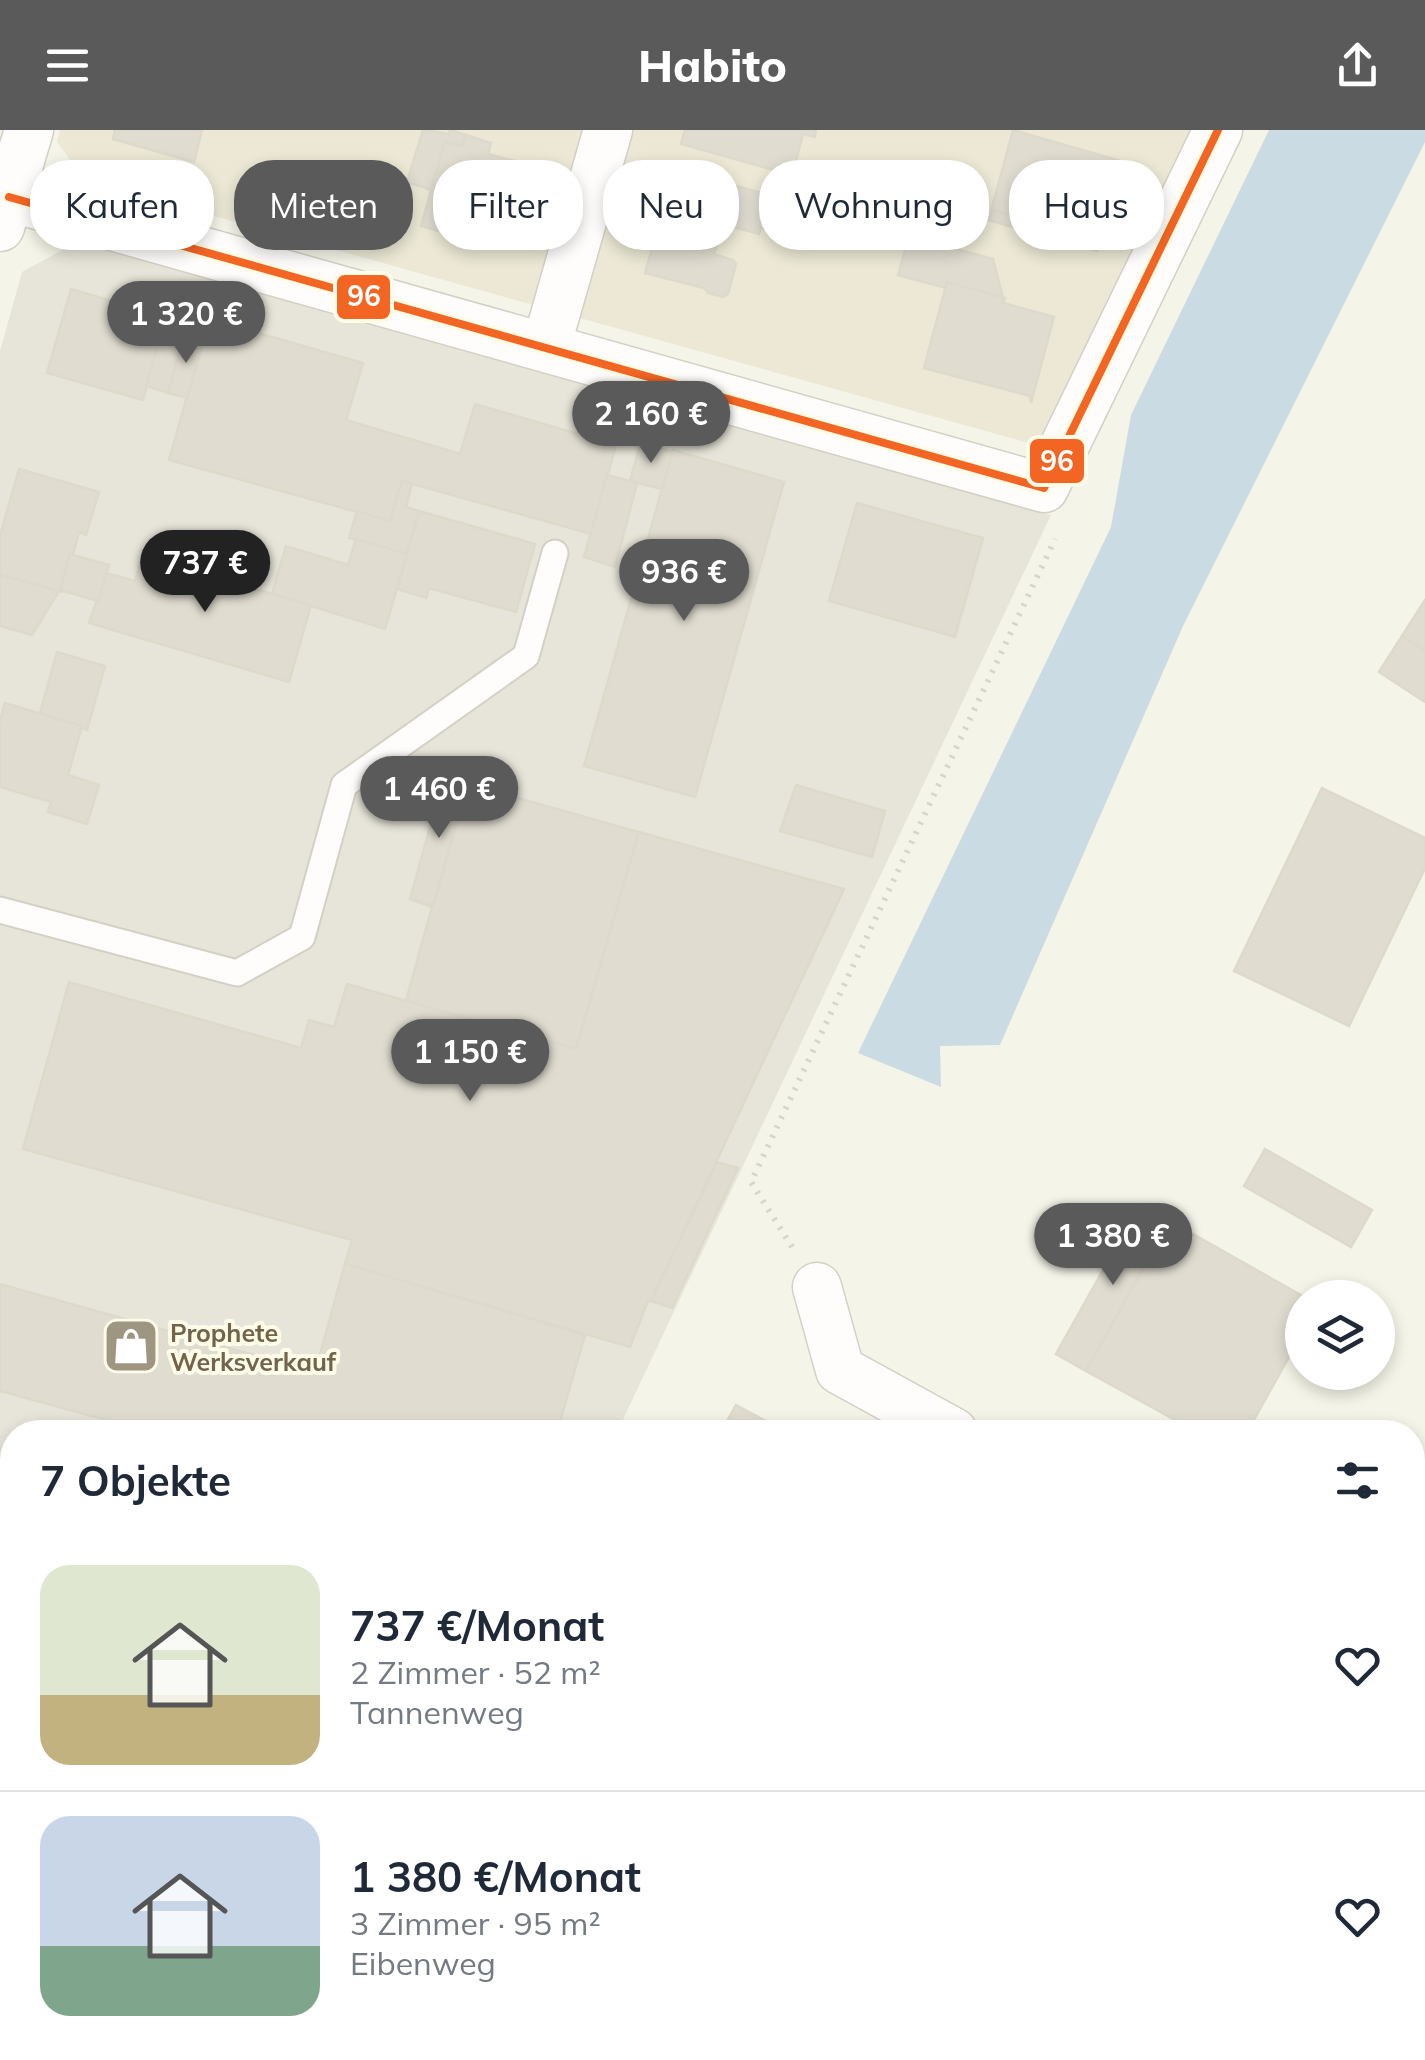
<!DOCTYPE html>
<html lang="de">
<head>
<meta charset="utf-8">
<style>
  body { margin:0; font-family:Mulish,sans-serif; background:#f2f2f3; color:#1f2937; height:100vh; display:flex; flex-direction:column; font-size:38px; white-space:nowrap }
  * { box-sizing:border-box; margin:0 }
  p { font-size:32px; color:#747a83 }
  .icon { flex:none; width:55px; height:55px; fill:none; stroke:currentColor; stroke-width:2; stroke-linecap:round; stroke-linejoin:round }
  .map { position:relative; flex:1; overflow:hidden }
  .drawer { position:absolute; left:0px; top:1290px; width:1425px; height:640px; display:flex; flex-direction:column; background:#fff; border-radius:40px 40px 0 0; box-shadow:0 5px 15px #0003 }
  .drawer>* { flex:none }
  .guide { position:absolute; left:30px; top:30px; width:1365px; height:90px; display:flex; gap:20px }
  .controls { position:absolute; left:1285px; top:1150px; display:grid; gap:20px }
  .controls a { display:grid; place-items:center; width:110px; height:110px; border-radius:50%; background:#fff; box-shadow:0 5px 15px #0003; font-size:50px }
  .price { position:absolute; translate:-50% -85px; padding:0 22px; border-radius:35px; background:#595a59; color:#fff; font-size:32px; line-height:65px; filter:drop-shadow(0 2px 5px #0008) }
  .price::after { content:''; position:absolute; left:50%; top:60px; width:30px; height:22px; margin-left:-15px; background:inherit; clip-path:polygon(0 0,100% 0,50% 100%) }
  .price.active { background:#222; color:#fff }
  ul { padding:0; list-style:none }
  li { display:flex; align-items:center; gap:30px; height:250px; padding:0 40px }
  li+li { border-top:2px solid #e0e1e3 }
  li span { display:grid; place-items:center; flex:none; width:280px; height:200px; border-radius:30px; color:#555 }
  li>.icon { margin-inline-start:auto }
  span .icon { width:120px; height:120px; fill:#fffc; stroke-width:1 }
  li b { font-size:42px }
  h2 { display:flex; justify-content:space-between; align-items:center; height:120px; padding:0 40px; font-size:42px }
  .chip { padding:0 35px; border-radius:40px; background:#fff; box-shadow:0 5px 15px #0003; font-size:35px; line-height:90px }
  .chip.active { background:#595a59; color:#fff }
  header { display:flex; justify-content:space-between; align-items:center; height:130px; padding:0 40px; background:#595a59; color:#fff; font-size:45px; font-weight:800 }
  .map>svg:first-child { display:block }
</style>
</head>
<body>
<header><svg class="icon" aria-label="menu" viewBox="0 0 24 24"><path d="M4 6h16M4 12h16M4 18h16"/></svg>Habito<svg class="icon" aria-label="share" viewBox="0 0 24 24"><path d="M12 15V3M7 8l5-5 5 5M5 13v7h14v-7"/></svg></header>
<div class="map">
<svg width="1425" height="1930" viewBox="0 0 1425 1930">
  <rect width="100%" height="100%" fill="#f5f4e8"/>
  <path fill="#ece8d5" d="M60,0H1238L1079,327L85,50L57,12Z"/>
  <path fill="#e7e5d9" d="M79,111L1051,385L617,1302H12V1918H1169L1188,1930H0V221L22,142Z"/>
  <path fill="#cbdbe4" d="M1269,0H1425V12L1183,496L1000,915L940,916L941,957L858,923L1111,397L1131,285Z"/>
  <g fill="#e0dcd0" stroke="#ddd9cb" stroke-width="2.5">
    <path d="M115,0H202L194,32L113,9Z"/>
    <path d="M423,0L449,4L450,0L466,5L462,16L445,12L431,60L407,52Z"/>
    <path d="M685,0H816L815,7L803,4L792,45L681,14Z"/>
    <path d="M1013,0L1121,31L1097,121L1056,109L1060,98L991,81Z"/>
    <path d="M466,5L491,13L488,24L525,34L501,119L421,96L445,12L462,16Z"/>
    <path d="M714,50L769,65L759,104L723,94L727,81L707,75Z"/>
    <path d="M668,64L727,81L714,124L733,130L736,134L728,164L723,167L708,163L704,158L645,143L656,105L643,102L652,69L666,72Z"/>
    <path d="M769,65L801,75L792,109L760,97Z"/>
    <path d="M993,80L1060,98L1056,109L988,90Z"/>
    <path d="M909,106L993,129L1003,168L947,152L946,158L898,145Z"/>
    <path d="M947,152L1005,168L1003,173L1054,187L1031,273L1030,266L924,238Z"/>
    <path d="M71,159L133,177L132,183L165,193L143,270L47,243Z"/>
    <path d="M209,189L363,233L346,290L460,324L475,274L616,315L591,404L402,351L390,391L169,330Z"/>
    <path d="M162,199L184,205L168,263L146,256Z"/>
    <path d="M184,205L204,210L187,268L168,263Z"/>
    <path d="M640,314L673,322L662,359L630,351Z"/>
    <path d="M673,320L784,352L695,667L584,636Z"/>
    <path d="M19,339L99,362L86,405L79,402L73,425L70,424L60,460L63,462L0,445V406Z"/>
    <path d="M607,345L637,353L615,437L584,427Z"/>
    <path d="M402,351L412,354L406,377L419,381L407,424L349,408L357,381L390,391Z"/>
    <path d="M857,373L983,408L955,507L829,471Z"/>
    <path d="M419,381L535,414L516,482L429,458L426,468L397,459Z"/>
    <path d="M356,409L407,424L385,499L272,464L286,416L348,435Z"/>
    <path d="M188,419L229,431L223,450L311,475L289,552L89,493L106,443L135,451L142,427L183,439Z"/>
    <path d="M70,424L109,435L98,471L60,460Z"/>
    <path d="M0,445L59,461L32,505L0,496Z"/>
    <path d="M1425,470V521L1402,506Z"/>
    <path d="M1402,506L1425,521V572L1379,542Z"/>
    <path d="M57,522L105,536L87,600L40,583Z"/>
    <path d="M5,573L82,596L68,645L99,655L87,694L48,682L51,672L0,657V591Z"/>
    <path d="M444,647L468,654L433,776L410,769Z"/>
    <path d="M468,654L639,702L576,919L406,871L432,777L410,769L433,776Z"/>
    <path d="M796,655L885,681L872,727L780,701Z"/>
    <path d="M1322,658L1425,708V738L1349,896L1234,841Z"/>
    <path d="M639,702L844,759L651,1171H648L630,1217L345,1134L352,1110L23,1019L69,852L301,918L309,890L334,897L347,854L576,919Z"/>
    <path d="M1265,1019L1372,1080L1351,1117L1244,1056Z"/>
    <path d="M717,1032L738,1038L672,1178L651,1171Z"/>
    <path d="M1140,1074L1170,1091L1086,1241L1056,1224Z"/>
    <path d="M1170,1091L1306,1168H1302V1204L1247,1302H1197L1086,1241Z"/>
    <path d="M345,1134L585,1205L557,1302H150L0,1261V1154L315,1242Z"/>
    <path d="M736,1275L786,1302H721Z"/>
    <path d="M0,1352L12,1356V1918H46L42,1930H0Z"/>
    <path d="M46,1918H80L76,1930H42Z"/>
    <path d="M198,1918H233L229,1930L197,1924Z"/>
    <path d="M715,1918H775L794,1930H734Z"/>
    <path d="M775,1918H987L978,1930H794Z"/>
    <path d="M987,1918H1158L1177,1930H978Z"/>
  </g>
  <g fill="none" stroke-linecap="round" stroke-linejoin="round">
    <g stroke="#d3d0c6" stroke-width="29">
      <g id="service">
        <path d="M0,780L237,843L302,807L344,655L526,526L555,423"/>
        <path d="M605,1918L624,1930"/>
        <path d="M372,1930L400,1918"/>
        <path d="M504,1930L507,1918"/>
      </g>
    </g>
    <g stroke="#d3d0c6" stroke-width="51">
      <g id="minor">
        <path d="M9,67L1044,358L1218,0"/>
        <path d="M0,97L29,0"/>
        <path d="M546,217L608,0"/>
        <path d="M817,1157L840,1240L953,1302"/>
        <path d="M1412,1557L1425,1564"/>
        <path d="M1412,1870L1425,1848"/>
        <path d="M1377,1930L1385,1918"/>
      </g>
    </g>
    <path stroke="#d8d4cd" stroke-width="6" stroke-dasharray="2.5 8" stroke-linecap="butt" d="M792,1117L751,1052L1055,409"/>
    <use href="#service" stroke="#fefdfc" stroke-width="25"/>
    <use href="#minor" stroke="#fefdfc" stroke-width="48"/>
    <g stroke="#fefce9" stroke-width="15">
      <path id="bus-1" d="M9,67L1044,358L1218,0"/>
    </g>
    <use href="#bus-1" stroke="#f26522" stroke-width="8"/>
  </g>
  <defs>
    <g id="shop-square" transform="scale(2.875)"><rect x="-9" y="-9" width="18" height="18" rx="4" fill="#9f9682" stroke="#fefce9"/><path d="M-5-2.5h2.3a2.7 3.5 0 0 1 5.4 0H5L5.5 6h-11ZM-1.5-2.5h3a1.5 2.3 0 0 0-3 0Z" fill="#fff"/></g>
  </defs>
  <g fill-rule="evenodd">
    <use href="#shop-square" x="131" y="1216"/>
  </g>
  <g text-anchor="middle" dominant-baseline="central" stroke-width="8" stroke-linejoin="round" paint-order="stroke">
    <g font-size="25" font-weight="bold" fill="#71644b" stroke="#fefce9" text-anchor="start">
      <text x="170" y="1202">Prophete<tspan x="170" dy="29">Werksverkauf</tspan></text>
    </g>
  </g>
  <g stroke="#fefce9" stroke-width="4">
    <rect x="335" y="143" width="57" height="48" rx="10" fill="#f26522"/>
    <rect x="1028" y="307" width="58" height="48" rx="10" fill="#f26522"/>
  </g>
  <g font-size="28" text-anchor="middle" font-weight="bold" fill="#fff">
    <text x="364" y="176">96</text>
    <text x="1057" y="341">96</text>
  </g>
</svg>
<div class="controls">
<a><svg class="icon" aria-label="layers" viewBox="0 0 24 24"><path d="M12 4l9 5-9 5-9-5zM3 14l9 5 9-5"/></svg></a>
</div>
<b class="price" style="left:186px;top:236px">1 320 €</b>
<b class="price" style="left:651px;top:336px">2 160 €</b>
<b class="price active" style="left:205px;top:485px">737 €</b>
<b class="price" style="left:684px;top:494px">936 €</b>
<b class="price" style="left:439px;top:711px">1 460 €</b>
<b class="price" style="left:470px;top:974px">1 150 €</b>
<b class="price" style="left:1113px;top:1158px">1 380 €</b>
<div class="guide">
<a class="chip">Kaufen</a>
<a class="chip active">Mieten</a>
<a class="chip">Filter</a>
<a class="chip">Neu</a>
<a class="chip">Wohnung</a>
<a class="chip">Haus</a>
</div>
<section class="drawer">
<h2>7 Objekte<svg class="icon" aria-label="filters" viewBox="0 0 24 24"><path d="M4 7h16M4 17h16"/><circle cx="9" cy="7" r="2"/><circle cx="15" cy="17" r="2"/></svg></h2>
<ul>
<li><span style="background:linear-gradient(#dfe7d0 65%,#c2b280 0)"><svg class="icon" aria-label="home" viewBox="0 0 24 24"><path d="M3 11l9-7 9 7M6 9v11h12V9"/></svg></span><div><b>737 €/Monat</b><p>2 Zimmer · 52 m²</p><p>Tannenweg</p></div><svg class="icon" aria-label="heart" viewBox="0 0 24 24"><path d="M12 20l-8-8c-3-5 5-10 8-4 3-6 11-1 8 4z"/></svg></li>
<li><span style="background:linear-gradient(#c9d6e8 65%,#7fa58c 0)"><svg class="icon" aria-label="home" viewBox="0 0 24 24"><path d="M3 11l9-7 9 7M6 9v11h12V9"/></svg></span><div><b>1 380 €/Monat</b><p>3 Zimmer · 95 m²</p><p>Eibenweg</p></div><svg class="icon" aria-label="heart" viewBox="0 0 24 24"><path d="M12 20l-8-8c-3-5 5-10 8-4 3-6 11-1 8 4z"/></svg></li>
</ul>
</section>
</div>
</body>
</html>
